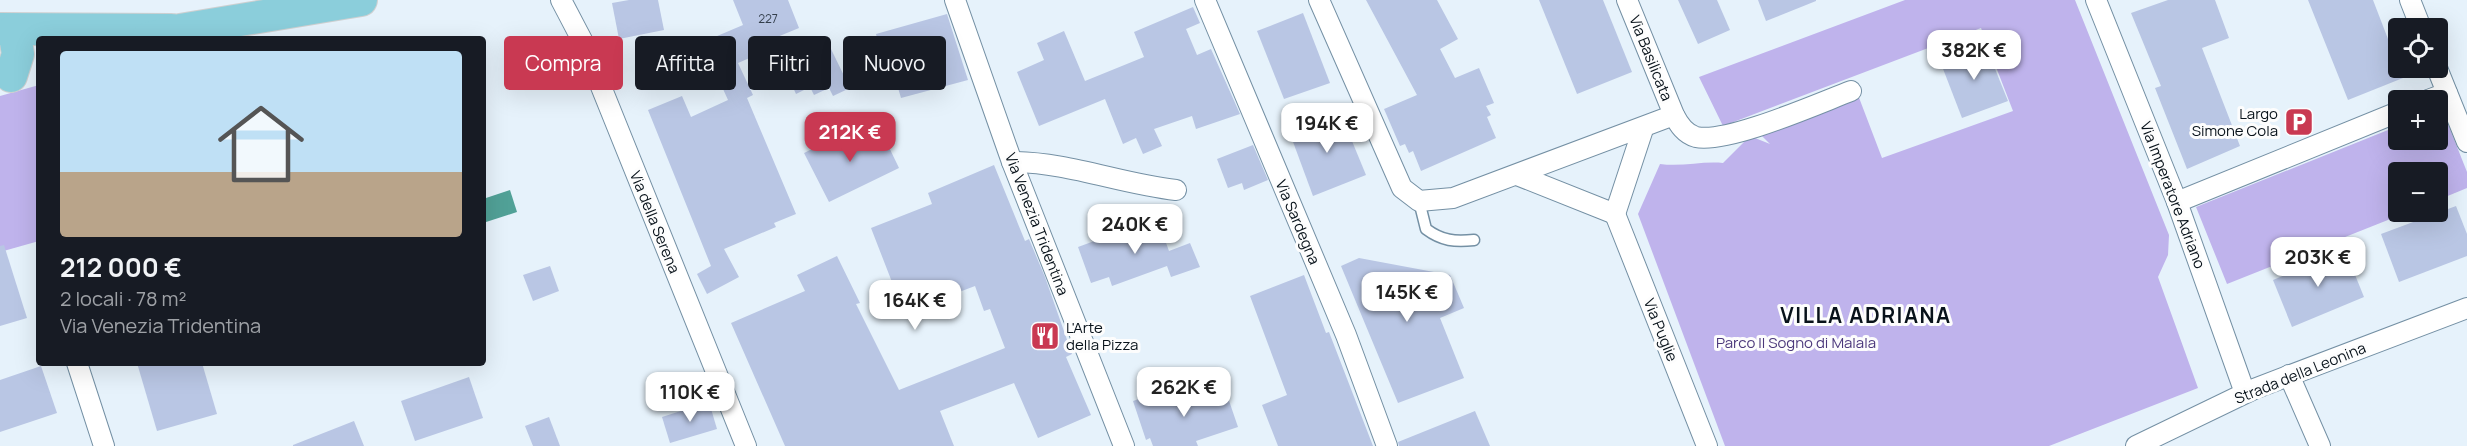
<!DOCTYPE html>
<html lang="it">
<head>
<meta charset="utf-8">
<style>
  body { margin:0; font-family:Manrope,sans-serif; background:#20242c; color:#f1f3f6; height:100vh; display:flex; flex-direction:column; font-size:22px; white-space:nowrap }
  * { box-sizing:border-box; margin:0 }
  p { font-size:20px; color:#9ea1a6 }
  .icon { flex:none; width:33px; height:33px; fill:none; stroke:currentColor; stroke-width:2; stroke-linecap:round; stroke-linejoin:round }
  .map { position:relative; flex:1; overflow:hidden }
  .details { position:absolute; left:36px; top:36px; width:450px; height:330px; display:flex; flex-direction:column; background:#171b24; border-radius:6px; box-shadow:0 6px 24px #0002 }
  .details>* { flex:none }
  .guide { position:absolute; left:504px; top:36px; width:570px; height:54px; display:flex; gap:12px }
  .fabs { position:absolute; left:2388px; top:18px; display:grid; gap:12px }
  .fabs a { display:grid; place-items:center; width:60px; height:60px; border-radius:6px; background:#171b24; box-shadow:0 6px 24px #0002; font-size:30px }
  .price { position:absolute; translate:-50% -51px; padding:0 14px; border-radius:12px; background:#fff; color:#222; font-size:20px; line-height:39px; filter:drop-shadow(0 2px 3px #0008) }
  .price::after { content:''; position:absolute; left:50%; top:36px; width:18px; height:14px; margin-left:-9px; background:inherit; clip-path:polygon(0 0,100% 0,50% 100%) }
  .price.on { background:#c93952; color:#fff }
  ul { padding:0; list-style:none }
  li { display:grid; align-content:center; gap:12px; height:318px; padding:0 24px }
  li+li { border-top:2px solid #363941 }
  li span { display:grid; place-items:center; height:186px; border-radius:6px; color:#555 }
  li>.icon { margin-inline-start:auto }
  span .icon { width:108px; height:108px; fill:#fffc; stroke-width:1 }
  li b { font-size:26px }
  .tag { padding:0 21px; border-radius:6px; background:#171b24; box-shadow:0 6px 24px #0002; font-size:21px; line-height:54px }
  .tag.on { background:#c93952; color:#fff }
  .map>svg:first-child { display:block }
</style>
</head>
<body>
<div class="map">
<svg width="2467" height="446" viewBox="0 0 2467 446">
  <rect width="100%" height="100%" fill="#e6f2fb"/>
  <g fill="#bfb3ec">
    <path d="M1905,0H2075L2169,235L2168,255L2158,277L2198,388L2049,446H1725L1638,214L1660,164C1682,167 1702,161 1723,163L1750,136L1770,144L1756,130L1858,95L1882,158L2013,111L1981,28L1723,126L1699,77Z"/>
    <path d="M39,85V241L0,252V96Z"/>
    <path d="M2442,109L2467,172V188L2438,200V172H2398V212H2408L2227,284L2196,207L2398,126V140H2438V111Z"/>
  </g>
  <path fill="#51a197" d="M510,190L517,212L483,223V199Z"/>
  <g fill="#b9c6e4">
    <path d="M629,0H658L664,30L619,39L612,3Z"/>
    <path d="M733,0H788L799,28L765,42L768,50L738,63L753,95L747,98L796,214L774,223L776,227L724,249L739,277L707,294L697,274L711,266L648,110L682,96L691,117L728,100L710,60L696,65L689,48L743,25Z"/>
    <path d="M1366,0H1437L1458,39L1440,49L1455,78L1479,68L1494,103L1486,106L1491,115L1487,117L1496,138L1421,171L1413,151L1409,153L1405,144L1400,146L1384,109L1417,95Z"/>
    <path d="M1539,0H1603L1632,72L1577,94Z"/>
    <path d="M1678,0H1717L1730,30L1698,44Z"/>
    <path d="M1758,0H1816V1L1766,21Z"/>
    <path d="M2168,0H2215L2229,38L2202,48L2240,146L2187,169L2155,88L2161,86L2131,13Z"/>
    <path d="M2308,0H2373L2403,78L2348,100Z"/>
    <path d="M1193,7L1200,23L1186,29L1197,55L1211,49L1240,114L1196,129L1192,116L1154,129L1162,146L1143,154L1136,138L1123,144L1105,99L1039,126L1017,72L1044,60L1037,43L1064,31L1085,81L1144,57L1134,32Z"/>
    <path d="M1303,13L1330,83L1284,99L1257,31Z"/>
    <path d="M947,14L968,80L901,98L896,81L889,83L876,34Z"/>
    <path d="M1985,44L2008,101L1962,118L1940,61Z"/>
    <path d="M830,47L850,88L833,96L829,88L814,95L810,87L796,94L781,61Z"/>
    <path d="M1340,112L1366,175L1313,196L1289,131Z"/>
    <path d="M853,129L873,145L885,139L899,168L829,202L804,153Z"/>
    <path d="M1253,145L1268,180L1244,190L1242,183L1228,188L1217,159Z"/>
    <path d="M994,165L1025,241L1029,239L1045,277L1072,354L1066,357L1091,415L1038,438L1014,383L940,411L954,446H785L731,323L805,291L797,275L837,256L860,303L856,304L899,390L1005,348L990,309L984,311L975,286L904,313L871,228L932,204L928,193Z"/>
    <path d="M2456,206L2467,234V256L2399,282L2381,234Z"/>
    <path d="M1157,218L1169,251L1190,243L1200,267L1171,277L1167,266L1112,286L1109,277L1091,283L1078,247Z"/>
    <path d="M4,245L27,318L0,326V246Z"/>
    <path d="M2345,250L2364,297L2292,327L2273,280Z"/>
    <path d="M1359,258L1450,275L1464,308L1440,318L1464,378L1398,403L1341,266Z"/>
    <path d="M550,266L559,291L533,301L523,275Z"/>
    <path d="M1304,275L1326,333L1329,332L1373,446H1278L1262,405L1287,395L1250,296Z"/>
    <path d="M137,363H202L217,414L157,431Z"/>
    <path d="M41,366L57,413L0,432V380Z"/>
    <path d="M469,377L483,418L415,441L401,401Z"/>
    <path d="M1173,387L1179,404L1225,389L1238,427L1196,441L1198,446H1153L1150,438L1146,440L1133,401Z"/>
    <path d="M709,402L717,429L670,443L662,417Z"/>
    <path d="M1475,411L1490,446H1399L1398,442Z"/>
    <path d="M549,417L560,446H533L525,426Z"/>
    <path d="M354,421L364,446H293V445Z"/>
  </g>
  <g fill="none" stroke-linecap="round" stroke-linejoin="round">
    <g stroke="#7490a4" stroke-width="13">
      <path id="service" d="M1419,201L1426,229C1442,241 1455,242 1474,240"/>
    </g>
    <g stroke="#7490a4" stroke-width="22">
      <g id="minor">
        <path d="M561,0L583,42L746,446"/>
        <path d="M955,0L1012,162L1124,446"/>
        <path d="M1205,0L1346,335L1387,446"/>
        <path d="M1319,0L1402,188L1419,201L1453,198L1674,115"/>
        <path d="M1627,0L1674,115C1679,125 1685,134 1696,137C1727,144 1819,103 1851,91"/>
        <path d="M2096,0L2177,202L2245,393"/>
        <path d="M2410,0L2421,28"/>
        <path d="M2437,68L2467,142"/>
        <path d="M2428,100L2447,93"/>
        <path d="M1012,162C1068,162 1121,184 1176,190"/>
        <path d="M1517,175L1615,214"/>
        <path d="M2177,202L2398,112"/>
        <path d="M1615,214L1707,446"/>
        <path d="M1615,214L1643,129"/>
        <path d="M77,363L104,446"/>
        <path d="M2289,375L2320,446"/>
        <path d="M2136,446L2254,389L2467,308"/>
      </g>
    </g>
    <g stroke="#ced0d1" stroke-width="34">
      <g id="primary">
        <path d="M0,29L171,30"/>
        <path d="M147,39L180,30L361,0"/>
        <path d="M11,76L18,54L14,30"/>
      </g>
    </g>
    <use href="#service" stroke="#fff" stroke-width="10"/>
    <use href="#minor" stroke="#fff" stroke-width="20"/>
    <use href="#primary" stroke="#8bcedb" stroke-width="32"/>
  </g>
  <defs>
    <g id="parking-square" transform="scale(1.5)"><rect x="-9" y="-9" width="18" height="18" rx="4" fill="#c93952" stroke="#fdfdfd"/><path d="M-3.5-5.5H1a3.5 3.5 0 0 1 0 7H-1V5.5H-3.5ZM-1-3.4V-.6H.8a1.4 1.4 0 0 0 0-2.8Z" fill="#fff"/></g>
    <g id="restaurant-square" transform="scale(1.5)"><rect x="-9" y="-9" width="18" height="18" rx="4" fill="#c93952" stroke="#fdfdfd"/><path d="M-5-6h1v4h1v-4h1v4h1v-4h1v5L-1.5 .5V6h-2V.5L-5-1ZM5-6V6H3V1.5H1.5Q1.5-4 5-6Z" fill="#fff"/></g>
  </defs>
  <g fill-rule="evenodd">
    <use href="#parking-square" x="2299" y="122"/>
    <use href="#restaurant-square" x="1045" y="336"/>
  </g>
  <g text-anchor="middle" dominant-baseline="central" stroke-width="6" stroke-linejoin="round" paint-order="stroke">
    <g font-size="12" fill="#343f4c">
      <text x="768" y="18">227</text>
    </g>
    <g font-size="15" fill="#08121a" stroke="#fdfdfd">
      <text transform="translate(1651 58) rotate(68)">Via Basilicata</text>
      <text transform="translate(2173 195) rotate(69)">Via Imperatore Adriano</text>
      <text transform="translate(655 222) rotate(68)">Via della Serena</text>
      <text transform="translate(1298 222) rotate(67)">Via Sardegna</text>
      <text transform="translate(1037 224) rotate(69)">Via Venezia Tridentina</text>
      <text transform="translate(1661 330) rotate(68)">Via Puglie</text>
      <text transform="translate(2300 373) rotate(-22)">Strada della Leonina</text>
    </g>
    <g font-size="15" fill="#08121a" stroke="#fdfdfd" text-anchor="end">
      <text x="2278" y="113">Largo<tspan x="2278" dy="17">Simone Cola</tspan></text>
      <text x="1066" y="327" text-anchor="start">L'Arte<tspan x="1066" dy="17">della Pizza</tspan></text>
    </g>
    <g font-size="15" fill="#4b387b" stroke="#fdfdfd">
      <text x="1796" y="342">Parco Il Sogno di Malala</text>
    </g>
    <g font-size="21" font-weight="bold" letter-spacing="1.5" fill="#08121a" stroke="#fdfdfd">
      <text x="1866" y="315">VILLA ADRIANA</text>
    </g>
  </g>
</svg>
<div class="fabs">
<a><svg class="icon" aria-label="locate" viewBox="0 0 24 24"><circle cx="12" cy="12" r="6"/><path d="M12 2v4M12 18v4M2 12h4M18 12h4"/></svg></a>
<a>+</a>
<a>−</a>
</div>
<b class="price" style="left:1974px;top:81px">382K €</b>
<b class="price" style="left:1327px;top:154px">194K €</b>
<b class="price on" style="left:850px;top:163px">212K €</b>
<b class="price" style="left:1135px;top:255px">240K €</b>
<b class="price" style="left:2318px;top:288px">203K €</b>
<b class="price" style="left:1407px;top:323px">145K €</b>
<b class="price" style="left:915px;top:331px">164K €</b>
<b class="price" style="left:1184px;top:418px">262K €</b>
<b class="price" style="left:690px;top:423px">110K €</b>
<div class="guide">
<a class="tag on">Compra</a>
<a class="tag">Affitta</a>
<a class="tag">Filtri</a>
<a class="tag">Nuovo</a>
</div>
<section class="details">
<ul>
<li><span style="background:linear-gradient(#bfe0f5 65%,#b9a48a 0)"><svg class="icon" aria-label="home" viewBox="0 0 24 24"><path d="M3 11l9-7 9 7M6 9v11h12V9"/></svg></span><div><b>212 000 €</b><p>2 locali · 78 m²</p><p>Via Venezia Tridentina</p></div></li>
</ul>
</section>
</div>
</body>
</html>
